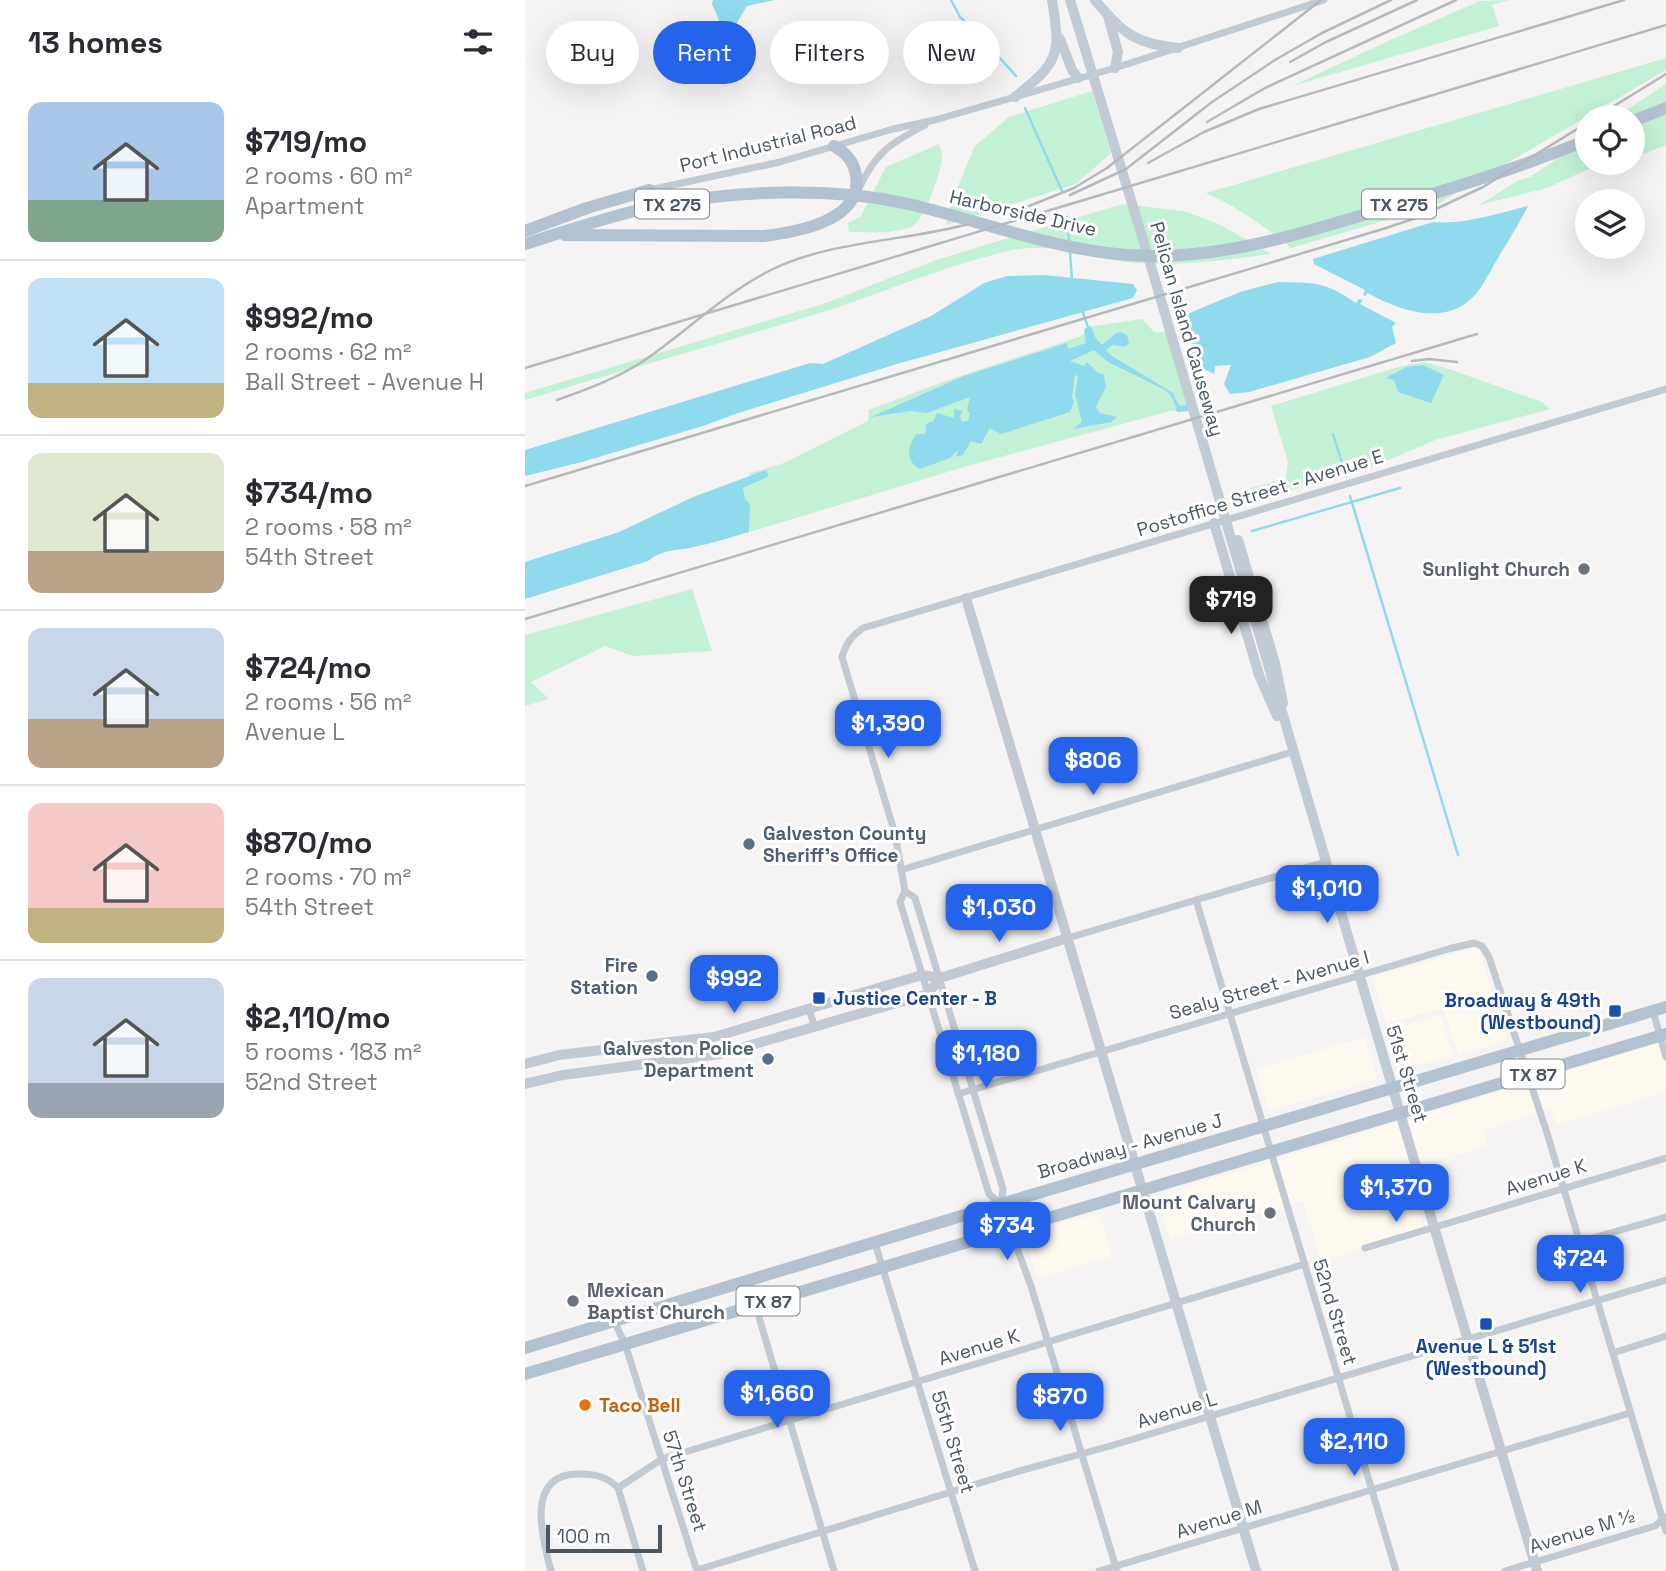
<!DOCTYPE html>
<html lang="en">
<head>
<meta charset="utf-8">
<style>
  body { margin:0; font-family:"Space Grotesk",sans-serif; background:#f7f7f7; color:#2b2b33; height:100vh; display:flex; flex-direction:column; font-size:26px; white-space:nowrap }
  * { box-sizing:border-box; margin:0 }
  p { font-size:23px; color:#7c7c81 }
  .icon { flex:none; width:38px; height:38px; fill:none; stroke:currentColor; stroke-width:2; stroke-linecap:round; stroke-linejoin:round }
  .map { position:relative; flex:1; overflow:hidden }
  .details { display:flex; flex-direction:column; background:#fff; width:525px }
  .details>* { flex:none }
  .hud { position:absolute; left:21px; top:21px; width:665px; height:63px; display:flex; gap:14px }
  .tools { position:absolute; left:1050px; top:105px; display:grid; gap:14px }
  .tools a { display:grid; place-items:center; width:70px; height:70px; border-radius:50%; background:#fff; box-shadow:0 7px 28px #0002; font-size:35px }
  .scale { position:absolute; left:21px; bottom:18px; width:116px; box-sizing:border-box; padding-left:7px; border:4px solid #4a5661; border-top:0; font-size:19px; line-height:24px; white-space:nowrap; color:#4a5661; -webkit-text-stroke:5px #fff; paint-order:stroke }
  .price { position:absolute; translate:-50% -60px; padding:0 16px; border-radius:14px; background:#2563eb; color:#fff; font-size:23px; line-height:46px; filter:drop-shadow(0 2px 4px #0008) }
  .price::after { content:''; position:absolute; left:50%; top:42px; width:21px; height:16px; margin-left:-10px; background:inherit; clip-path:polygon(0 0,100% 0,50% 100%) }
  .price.on { background:#222; color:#fff }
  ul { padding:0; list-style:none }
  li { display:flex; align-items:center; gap:21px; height:175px; padding:0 28px }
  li+li { border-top:2px solid #e1e1e2 }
  li span { display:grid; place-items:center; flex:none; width:196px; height:140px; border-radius:14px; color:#555 }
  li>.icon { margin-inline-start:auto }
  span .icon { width:84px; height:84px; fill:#fffc; stroke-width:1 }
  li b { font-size:30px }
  h2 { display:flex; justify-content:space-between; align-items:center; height:84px; padding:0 28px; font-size:30px }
  .tag { padding:0 24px; border-radius:32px; background:#fff; box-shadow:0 7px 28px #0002; font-size:24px; line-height:63px }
  .tag.on { background:#2563eb; color:#fff }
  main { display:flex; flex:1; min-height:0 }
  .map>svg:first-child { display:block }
</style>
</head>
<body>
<main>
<section class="details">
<h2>13 homes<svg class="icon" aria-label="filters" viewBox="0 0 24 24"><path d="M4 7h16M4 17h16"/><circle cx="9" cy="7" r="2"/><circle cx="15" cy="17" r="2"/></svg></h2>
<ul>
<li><span style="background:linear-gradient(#a9c7e8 70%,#7fa58c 0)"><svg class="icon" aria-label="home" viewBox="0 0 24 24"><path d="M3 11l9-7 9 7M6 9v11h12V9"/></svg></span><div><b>$719/mo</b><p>2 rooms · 60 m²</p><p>Apartment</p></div></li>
<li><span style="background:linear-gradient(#bfe0f5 75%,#c2b280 0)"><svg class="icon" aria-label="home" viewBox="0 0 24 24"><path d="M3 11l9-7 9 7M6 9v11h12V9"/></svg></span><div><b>$992/mo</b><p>2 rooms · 62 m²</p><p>Ball Street - Avenue H</p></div></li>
<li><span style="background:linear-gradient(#dfe7d0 70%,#b9a48a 0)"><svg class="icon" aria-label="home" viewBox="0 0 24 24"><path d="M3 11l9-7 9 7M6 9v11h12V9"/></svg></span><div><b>$734/mo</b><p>2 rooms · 58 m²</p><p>54th Street</p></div></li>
<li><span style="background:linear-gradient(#c9d6e8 65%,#b9a48a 0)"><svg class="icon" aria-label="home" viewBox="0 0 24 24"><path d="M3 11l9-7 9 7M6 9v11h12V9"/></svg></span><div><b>$724/mo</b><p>2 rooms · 56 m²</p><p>Avenue L</p></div></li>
<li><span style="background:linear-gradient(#f6c9c9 75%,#c2b280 0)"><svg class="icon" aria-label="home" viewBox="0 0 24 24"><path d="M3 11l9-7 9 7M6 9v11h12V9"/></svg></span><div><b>$870/mo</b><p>2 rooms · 70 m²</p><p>54th Street</p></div></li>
<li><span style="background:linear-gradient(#c9d6e8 75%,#9aa5b1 0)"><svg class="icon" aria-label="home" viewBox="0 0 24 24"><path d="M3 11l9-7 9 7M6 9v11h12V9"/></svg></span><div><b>$2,110/mo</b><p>5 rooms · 183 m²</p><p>52nd Street</p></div></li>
</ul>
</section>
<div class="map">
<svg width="1141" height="1571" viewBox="0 0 1141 1571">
  <rect width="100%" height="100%" fill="#f5f3f3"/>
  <g fill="#fdf9ef">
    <path d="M953,947L983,1040L933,1055L918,1008L861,1024L847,977Z"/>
    <path d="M916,1015L928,1056L874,1071L863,1030Z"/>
    <path d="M840,1037L852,1079L744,1111L731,1069Z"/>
    <path d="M1141,1041V1092L1031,1125L1025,1108L959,1130L963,1146L884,1169L899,1230L796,1261L778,1201L645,1240L632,1196Z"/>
    <path d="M574,1213L587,1256L512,1279L499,1233Z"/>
  </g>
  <g fill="#c3f1d5">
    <path d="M984,0L967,5L974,26L767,86L863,41L955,1Z"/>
    <path d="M1141,58V70L909,206L766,248C739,226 713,207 681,193Z"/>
    <path d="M1141,84V145L1108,158V117H1091Z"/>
    <path d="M567,91L586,153L551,184L421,225L427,200L450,146L484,117Z"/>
    <path d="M1062,138V163H1092L1064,169L1022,188L954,205L994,180L1005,177Z"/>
    <path d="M414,144C415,145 417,154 417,155C418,168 400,218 389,225C372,235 343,232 324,232L323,223L336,216L361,167Z"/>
    <path d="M597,204L659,211L696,225L746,254C702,260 657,266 613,263C571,261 530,241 488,250C424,264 363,291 301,311C201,342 100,370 0,400V393L301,303L411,260Z"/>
    <path d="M617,319L629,332H648L670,409L645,411L439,467L225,532L216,496L225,473L259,463L343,421L344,410L423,380L554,337L569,326Z"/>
    <path d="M898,362L921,368L1017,402L1025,409L910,440L847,467L840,455L820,461L825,473L721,503L713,492L761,478L763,462L746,406L873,367Z"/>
    <path d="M167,589L187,651L108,656L80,646L6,682L24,699L0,706V635Z"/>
  </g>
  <g fill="#90daee">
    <path d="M188,0H249L222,6L202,39L187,4Z"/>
    <path d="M1003,206C994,224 983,241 973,258C966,269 961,281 953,291C926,328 876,312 843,293L840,296L838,295L840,290L789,264L788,259L908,222C940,225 973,213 1003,206Z"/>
    <path d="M519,275L608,284L612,290L608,298L372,364L210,414L181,425L57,462L0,476V450L285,363L298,364L406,316L459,283L482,276Z"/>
    <path d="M753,282C790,283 799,281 831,303L834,299L838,300L835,304L871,323L867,327L871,343L845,357L724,392L705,394L699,384L706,365L690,366L689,374L671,365L662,324V314L715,292Z"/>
    <path d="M566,326L570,337L577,345L591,333L596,332L602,335L604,344L599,347L587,345L581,350L587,356L648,393L653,406L665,405L667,411L652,412L647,396L640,390L583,362L569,350L545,361L559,366L562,362L572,372L579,375L581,387L571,407L575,413L592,417L586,422L548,429L557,422L550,394L553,378L550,374L547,397L549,402L545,412L476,434L465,428L456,444L446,441L438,455L431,457L433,450L425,458L395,469C380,462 382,445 392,434H400L401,424L408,421L412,413L429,418V409L438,411L435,416L437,422L443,421L445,413L442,410L445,397L402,413L385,411L346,417L439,376L542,343L543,349L561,343L559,329Z"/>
    <path d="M898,365L919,375L906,403L873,392L869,380L860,378L882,367Z"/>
    <path d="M241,470L244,476L218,488L220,499L225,504L224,532C206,537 188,543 169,547C152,551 138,549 123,561L0,599V562L94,532L168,497Z"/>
  </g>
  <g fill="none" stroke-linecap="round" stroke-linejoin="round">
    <g stroke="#90daee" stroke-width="2.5">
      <path d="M426,0L435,17L457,38L491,76"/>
      <path d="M500,108L537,191"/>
      <path d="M543,217L544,242"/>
      <path d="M545,252L547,280"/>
      <path d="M557,310L564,330"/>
      <path d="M646,394L655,409"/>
      <path d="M808,434L821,476"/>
      <path d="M825,496L933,855"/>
      <path d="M727,531L875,488"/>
    </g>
    <g stroke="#c1cad2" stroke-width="7">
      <path d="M124,190L255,162L368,129L410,120L590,68L799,0"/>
      <path d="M333,190C351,152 364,144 400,125"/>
      <path d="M376,870L767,752"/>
      <path d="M380,891L390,898L478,1189L476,1204L464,1194L375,902L380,891L370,834L317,657C321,643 326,637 338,628L1141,389"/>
      <path d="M671,900L800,862"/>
      <path d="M543,938L671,900L871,1571"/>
      <path d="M284,1009L289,1025"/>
      <path d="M1128,1011L1141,1057"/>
      <path d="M433,1094L927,948L949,943L957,946L964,957L1022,1133L1141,1531"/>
      <path d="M485,1229L506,1286L592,1571"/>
      <path d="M1054,1242L1141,1217"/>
      <path d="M350,1243L450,1571"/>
      <path d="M840,1248L1141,1158"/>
      <path d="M223,1280L309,1571"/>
      <path d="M89,1321L100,1344L172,1571"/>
      <path d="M1088,1353L1141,1336"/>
      <path d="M93,1488L137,1459L780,1264"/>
      <path d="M172,1570L491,1472L585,1446L1141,1280"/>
      <path d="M26,1571C17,1538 0,1474 53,1474C69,1474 82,1476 93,1488L118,1571"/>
      <path d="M574,1571L1105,1413"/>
      <path d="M980,1571L1130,1526L1140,1517"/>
    </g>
    <g stroke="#c1cad2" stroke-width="10">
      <path d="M441,598L610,1165"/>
      <path d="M0,1064L34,1055L189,1037L397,975L415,978L543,938"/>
      <path d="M0,1084L38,1075L195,1054L403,994L415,978"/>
      <path d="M875,1113L1012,1571"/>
    </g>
    <g stroke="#c1cbd6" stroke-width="10">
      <path d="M545,0L623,256L875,1113"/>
      <path d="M570,0C597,33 611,44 653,48"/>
      <path d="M583,16L593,52L590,68"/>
      <path d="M535,39L547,70L553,78"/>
      <path d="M490,97C534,62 536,55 527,0"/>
      <path d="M689,523L734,675L752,716"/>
      <path d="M713,540L750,663L758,703"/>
      <path d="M610,1165L731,1571"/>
    </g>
    <g stroke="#b3c2d1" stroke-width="12">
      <path d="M1108,121L1141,108"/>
      <path d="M0,231L62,208L124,190"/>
      <path d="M40,235L239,236C271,232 338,221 331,176C329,161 321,153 309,146"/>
      <path d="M0,244C41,231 84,216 127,207C208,190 307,186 388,205C466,224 544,255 624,256C704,257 778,233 854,210C925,189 994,168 1062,140"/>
      <path d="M476,1204L485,1229"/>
      <path d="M0,1348L476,1204L1141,1007"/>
      <path d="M0,1374L1141,1034"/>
    </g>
    <g stroke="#b5b8bd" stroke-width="2.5">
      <path d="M765,62L801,42L892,0"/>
      <path d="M1071,117L1141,74"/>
      <path d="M682,122L740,88L931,0"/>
      <path d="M623,163L679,132L734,109L1099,0"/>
      <path d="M545,195L601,169L687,102L750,60L797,33L866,0"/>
      <path d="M504,206L549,188L582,168L796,0"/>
      <path d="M887,361L904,359L932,362"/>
      <path d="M0,368L1141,25"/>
      <path d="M32,400C63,389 93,378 120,360C162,331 200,293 246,270C304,241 381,241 444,224"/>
      <path d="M0,486L858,229L894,217L958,187L1062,123"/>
      <path d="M0,619L952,334"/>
    </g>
  </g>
  <g fill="#6b7280" stroke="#fff" stroke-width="2.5">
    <circle cx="1059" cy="569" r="7"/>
    <circle cx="745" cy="1213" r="7"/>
    <circle cx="48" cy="1301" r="7"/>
  </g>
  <g fill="#5c6f8a" stroke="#fff" stroke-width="2.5">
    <circle cx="224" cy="844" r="7"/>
    <circle cx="127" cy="976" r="7"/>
    <circle cx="243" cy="1059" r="7"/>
  </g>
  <g fill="#1a4fb4" stroke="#fff" stroke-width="2.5">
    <rect x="287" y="991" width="14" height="14" rx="3.5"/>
    <rect x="1083" y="1004" width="14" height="14" rx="3.5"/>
    <rect x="954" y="1317" width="14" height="14" rx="3.5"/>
  </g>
  <circle fill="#e8710a" stroke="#fff" stroke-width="2.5" cx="60" cy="1405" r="7"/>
  <g text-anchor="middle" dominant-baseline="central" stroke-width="6" stroke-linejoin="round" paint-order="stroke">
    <g fill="#fff" stroke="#808990" stroke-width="2">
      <rect x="110" y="189.5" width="74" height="29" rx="5"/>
      <rect x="837" y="189.5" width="74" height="29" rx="5"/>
      <rect x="976.5" y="1059.5" width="63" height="29" rx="5"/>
      <rect x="211.5" y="1286.5" width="63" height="29" rx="5"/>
    </g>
    <g font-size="18" font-weight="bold" fill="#4a5661">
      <text x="147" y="204">TX 275</text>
      <text x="874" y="204">TX 275</text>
      <text x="1008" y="1074">TX 87</text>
      <text x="243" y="1301">TX 87</text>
    </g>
    <g font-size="19" fill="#4a5661" stroke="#fff">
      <text transform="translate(243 144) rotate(-14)">Port Industrial Road</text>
      <text transform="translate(498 213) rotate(13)">Harborside Drive</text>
      <text transform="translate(662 329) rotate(74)">Pelican Island Causeway</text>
      <text transform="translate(735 493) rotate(-17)">Postoffice Street - Avenue E</text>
      <text transform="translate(744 985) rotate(-16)">Sealy Street - Avenue I</text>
      <text transform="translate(882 1074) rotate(73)">51st Street</text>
      <text transform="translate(605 1146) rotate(-16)">Broadway - Avenue J</text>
      <text transform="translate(1021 1177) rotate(-17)">Avenue K</text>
      <text transform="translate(810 1312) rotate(73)">52nd Street</text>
      <text transform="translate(454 1347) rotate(-17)">Avenue K</text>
      <text transform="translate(652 1410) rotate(-17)">Avenue L</text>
      <text transform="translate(428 1442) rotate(73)">55th Street</text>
      <text transform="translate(160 1481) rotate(72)">57th Street</text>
      <text transform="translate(694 1519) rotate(-17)">Avenue M</text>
      <text transform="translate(1057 1531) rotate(-17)">Avenue M ½</text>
    </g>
    <g font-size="19" font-weight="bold" fill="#5b616d" stroke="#fff" text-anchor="end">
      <text x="1045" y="569">Sunlight Church</text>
      <text x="731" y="1202">Mount Calvary<tspan x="731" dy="22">Church</tspan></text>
      <text x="62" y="1290" text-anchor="start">Mexican<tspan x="62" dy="22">Baptist Church</tspan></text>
    </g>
    <g font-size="19" font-weight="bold" fill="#4e5e75" stroke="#fff" text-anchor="end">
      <text x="238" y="833" text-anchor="start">Galveston County<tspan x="238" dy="22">Sheriff's Office</tspan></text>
      <text x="113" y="965">Fire<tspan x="113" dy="22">Station</tspan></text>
      <text x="229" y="1048">Galveston Police<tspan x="229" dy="22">Department</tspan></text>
    </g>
    <g font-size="19" font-weight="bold" fill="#164399" stroke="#fff" text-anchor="start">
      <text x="308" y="998">Justice Center - B</text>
      <text x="1076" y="1000" text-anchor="end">Broadway &amp; 49th<tspan x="1076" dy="22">(Westbound)</tspan></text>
      <text x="961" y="1346" text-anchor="middle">Avenue L &amp; 51st<tspan x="961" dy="22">(Westbound)</tspan></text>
    </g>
    <g font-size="19" font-weight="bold" fill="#c56008" stroke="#fff" text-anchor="start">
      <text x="74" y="1405">Taco Bell</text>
    </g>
  </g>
</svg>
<div class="tools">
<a><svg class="icon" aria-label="locate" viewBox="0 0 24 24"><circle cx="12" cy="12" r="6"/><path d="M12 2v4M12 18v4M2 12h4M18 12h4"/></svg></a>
<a><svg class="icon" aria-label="layers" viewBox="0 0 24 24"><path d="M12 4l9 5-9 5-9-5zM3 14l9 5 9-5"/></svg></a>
</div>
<div class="scale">100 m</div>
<b class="price on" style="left:706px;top:636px">$719</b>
<b class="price" style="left:363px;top:760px">$1,390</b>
<b class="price" style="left:568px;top:797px">$806</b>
<b class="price" style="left:802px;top:925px">$1,010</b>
<b class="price" style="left:474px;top:944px">$1,030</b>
<b class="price" style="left:209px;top:1015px">$992</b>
<b class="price" style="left:461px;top:1090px">$1,180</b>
<b class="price" style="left:871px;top:1224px">$1,370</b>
<b class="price" style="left:482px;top:1262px">$734</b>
<b class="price" style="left:1055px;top:1295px">$724</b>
<b class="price" style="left:252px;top:1430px">$1,660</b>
<b class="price" style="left:535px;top:1433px">$870</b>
<b class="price" style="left:829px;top:1478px">$2,110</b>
<div class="hud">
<a class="tag">Buy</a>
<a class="tag on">Rent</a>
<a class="tag">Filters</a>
<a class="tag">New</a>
</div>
</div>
</main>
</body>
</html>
